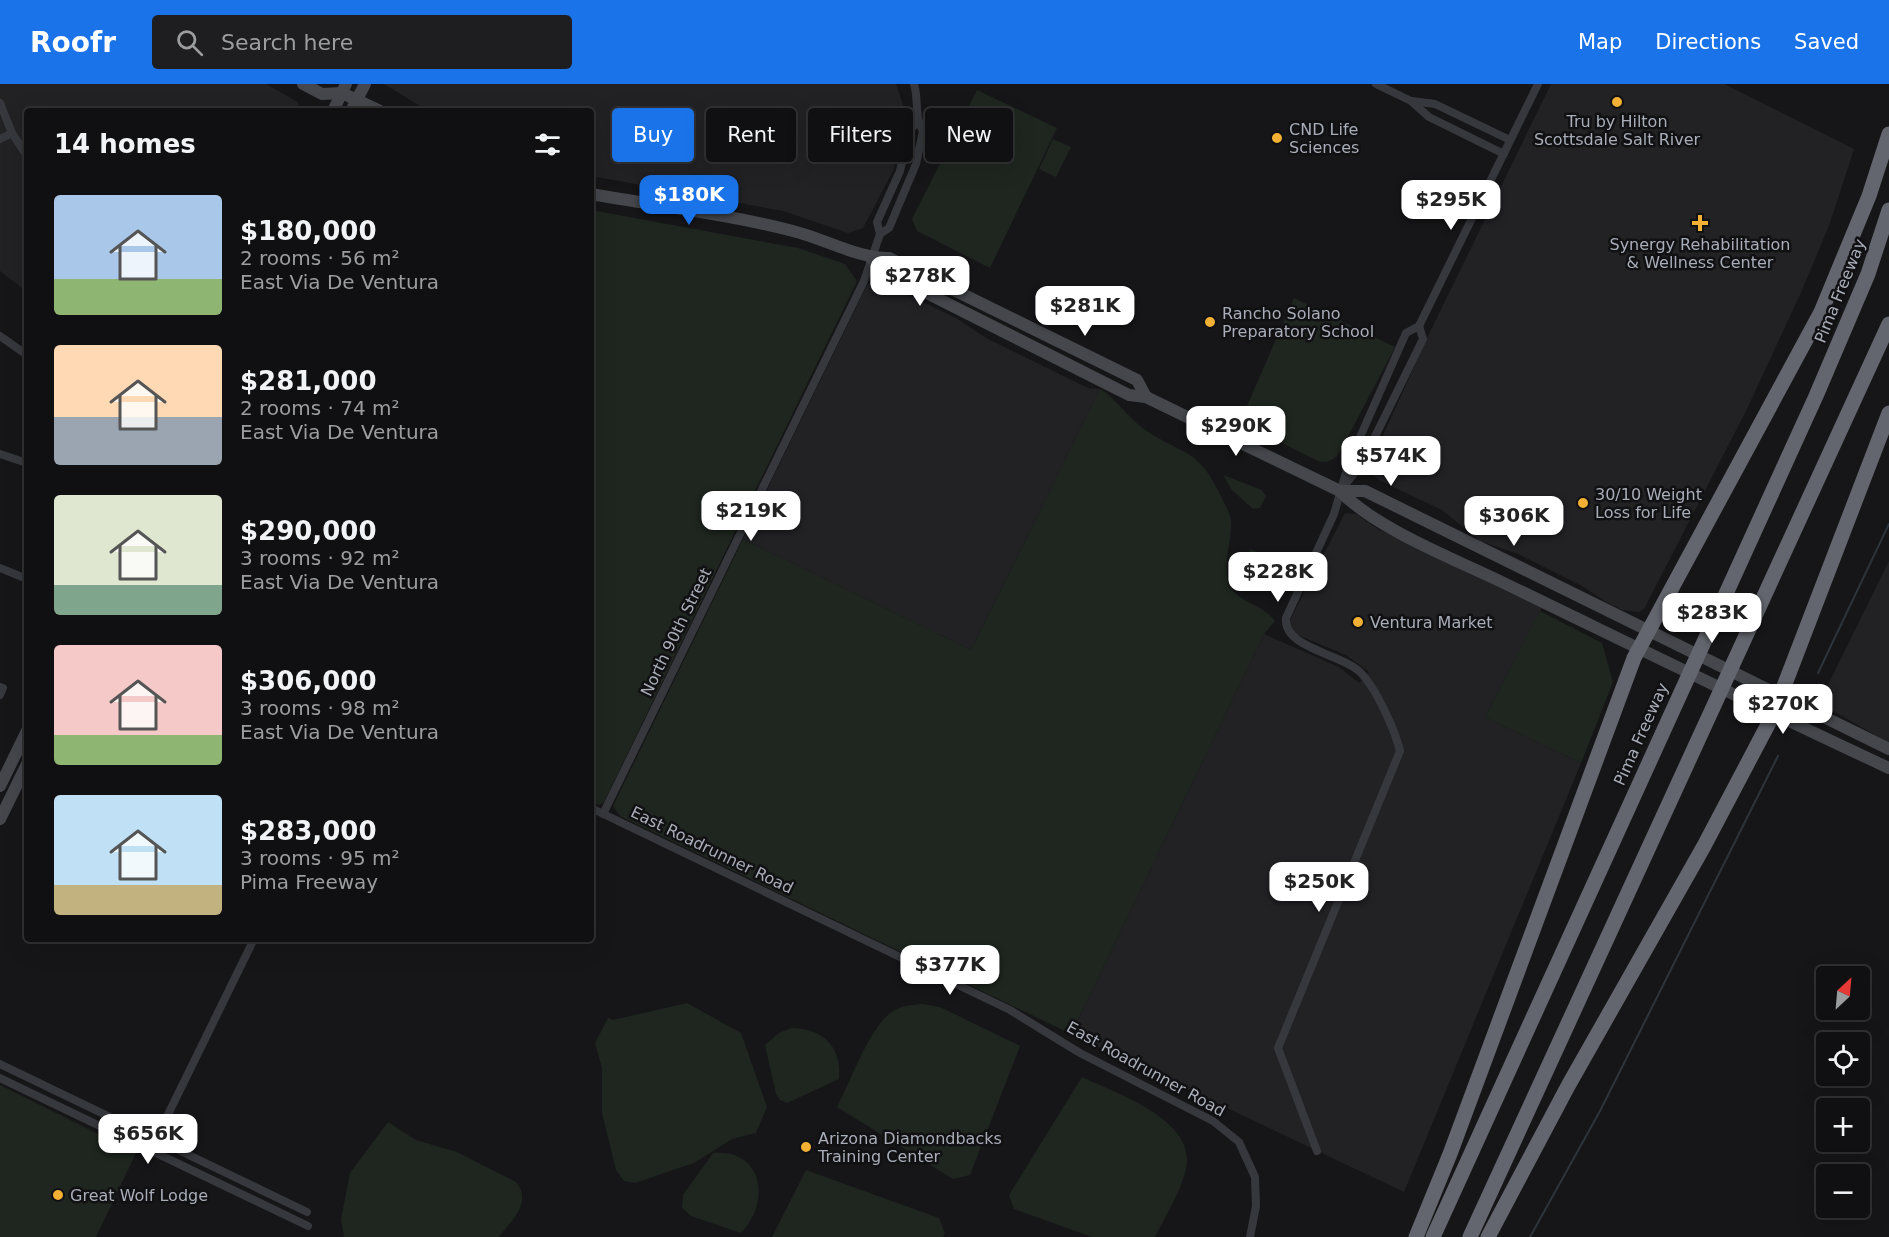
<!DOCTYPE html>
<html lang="en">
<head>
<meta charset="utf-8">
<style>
  body { margin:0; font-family:"DejaVu Sans",sans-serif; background:#1e1e20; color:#f1f3f6; height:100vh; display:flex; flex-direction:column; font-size:22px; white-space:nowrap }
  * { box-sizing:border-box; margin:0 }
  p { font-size:20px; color:#9c9d9f }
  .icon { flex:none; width:33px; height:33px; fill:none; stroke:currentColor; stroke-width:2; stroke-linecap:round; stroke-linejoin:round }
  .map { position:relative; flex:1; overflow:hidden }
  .details { position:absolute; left:24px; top:24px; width:570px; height:834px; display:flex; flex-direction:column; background:#101012; border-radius:6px; box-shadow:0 6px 24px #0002,0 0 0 2px #303032 }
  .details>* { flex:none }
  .hud { position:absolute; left:612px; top:24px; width:570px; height:54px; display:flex; gap:12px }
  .needle { width:39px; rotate:26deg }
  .tools { position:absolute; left:1816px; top:882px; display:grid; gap:12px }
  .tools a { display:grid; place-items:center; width:54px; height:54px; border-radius:6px; background:#101012; box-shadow:0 6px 24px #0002,0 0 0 2px #303032; font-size:30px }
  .price { position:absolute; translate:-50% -51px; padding:0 14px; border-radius:12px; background:#fff; color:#222; font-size:20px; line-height:39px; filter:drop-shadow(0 2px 3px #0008) }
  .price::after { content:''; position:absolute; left:50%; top:36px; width:18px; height:14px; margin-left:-9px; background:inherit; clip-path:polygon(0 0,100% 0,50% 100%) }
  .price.current { background:#1a73e8; color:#fff }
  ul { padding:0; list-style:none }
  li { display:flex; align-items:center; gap:18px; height:150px; padding:0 30px }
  li span { display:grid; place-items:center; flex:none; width:168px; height:120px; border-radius:6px; color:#555 }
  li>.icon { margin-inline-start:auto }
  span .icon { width:72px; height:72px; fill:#fffc; stroke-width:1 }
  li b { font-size:26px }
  h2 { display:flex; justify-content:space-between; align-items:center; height:72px; padding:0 30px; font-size:26px }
  .tag { padding:0 21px; border-radius:6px; background:#101012; box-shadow:0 6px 24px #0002,0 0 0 2px #303032; font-size:21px; line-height:54px }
  .tag.current { background:#1a73e8; color:#fff }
  header { display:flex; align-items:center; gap:36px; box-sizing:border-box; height:84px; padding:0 30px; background:#1a73e8; color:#fff }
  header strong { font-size:28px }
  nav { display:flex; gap:33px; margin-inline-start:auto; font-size:21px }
  .search { width:420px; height:54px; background:#1e1e20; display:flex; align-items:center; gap:15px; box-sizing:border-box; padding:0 21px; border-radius:6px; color:#9c9d9f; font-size:22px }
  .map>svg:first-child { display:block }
</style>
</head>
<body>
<header>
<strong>Roofr</strong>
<div class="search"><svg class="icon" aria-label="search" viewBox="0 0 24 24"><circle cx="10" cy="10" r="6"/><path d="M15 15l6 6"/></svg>Search here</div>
<nav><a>Map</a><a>Directions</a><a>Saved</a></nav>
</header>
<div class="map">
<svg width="1889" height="1153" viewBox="0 0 1889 1153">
  <rect width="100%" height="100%" fill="#161618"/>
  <g fill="#222225">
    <path d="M0,0H266L298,18L300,27H27V208L0,187Z"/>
    <path d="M384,0H896L907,33L893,87L863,144L848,149L783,127L591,92V27H428Z"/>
    <path d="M1551,0H1724L1854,65L1830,139L1803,204L1746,327L1644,525L1639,528L1622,526L1606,518L1582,502L1518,470L1480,457L1442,426L1379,396L1374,392L1370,380L1428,252Z"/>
    <path d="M877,196L956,234L986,254L1088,304L1100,305L971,566L743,455L867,201Z"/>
    <path d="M1345,429L1356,430L1378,445L1542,524L1485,633L1581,679L1404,1108L1071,950L1264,550L1339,583L1359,599L1369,588L1346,571L1298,551L1293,548L1289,538Z"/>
    <path d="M1889,477V659L1819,619Z"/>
  </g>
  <g fill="#1e261f">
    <path d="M977,6L1057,44L990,184L917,147L912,135Z"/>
    <path d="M1053,55L1071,63L1056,93L1039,85Z"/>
    <path d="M591,126L798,164L845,180L857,197L604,718L599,721L591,718Z"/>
    <path d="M1294,214L1395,263L1341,366C1336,375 1328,380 1318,377L1240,338Z"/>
    <path d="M1100,305C1117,315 1127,333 1144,345C1183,372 1197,362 1221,412C1224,419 1230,428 1231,437C1233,457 1219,487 1232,505C1243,520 1263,521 1275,537L1264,550L1071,950L620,732L613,722L743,455L971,566Z"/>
    <path d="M1223,391L1262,406L1266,412L1260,424L1253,425L1232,406Z"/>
    <path d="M1251,465L1263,471L1272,481L1271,492L1264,498H1254L1241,482L1244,473Z"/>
    <path d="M1540,527L1602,559L1613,598L1581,679L1485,633Z"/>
    <path d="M687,919L741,949L767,1023L756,1049L732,1055L694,1079L635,1099L624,1097L616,1086L602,1029V984L595,959L608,934L613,936Z"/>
    <path d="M922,920L940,923L1020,962L970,1091L953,1095L837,1023C850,999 871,938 895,926C904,921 913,921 922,920Z"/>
    <path d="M791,944C823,944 842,963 839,995L787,1019L780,1016L776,1010L765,961L779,949Z"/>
    <path d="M1082,993C1115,1009 1186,1032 1187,1075C1187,1098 1165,1133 1155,1153H1092L1014,1125L1009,1111Z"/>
    <path d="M0,1001L136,1069L96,1153H0Z"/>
    <path d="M388,1038L416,1056L457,1068L516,1098C533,1118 511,1137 499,1153H344L341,1135L350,1089Z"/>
    <path d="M713,1069C762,1064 772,1117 741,1149L691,1132L682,1124L683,1111Z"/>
    <path d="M806,1086L939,1134L945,1149L943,1153H772Z"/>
  </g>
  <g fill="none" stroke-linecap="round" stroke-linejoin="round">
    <g stroke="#2c353c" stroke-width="2">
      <path d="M1818,589L1889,440"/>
      <path d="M1530,1153L1600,1027L1778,672"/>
    </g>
    <g stroke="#37383d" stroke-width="8">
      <path d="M1376,0L1411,17L1429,33L1504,70"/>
      <path d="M1412,17L1435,20L1510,56"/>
      <path d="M0,19L12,49L27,72"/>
      <path d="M0,55L12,49"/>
      <path d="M880,150L889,144L916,80L923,47C914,33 919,16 914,0"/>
      <path d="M0,252L27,271"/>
      <path d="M0,370L27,379"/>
      <path d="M1344,402L1361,381L1423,255L1419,242"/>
      <path d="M0,484L27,495"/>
      <path d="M0,603L3,604L0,611"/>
      <path d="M591,724L1010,926L1080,969L1213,1037L1239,1058L1255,1093L1256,1122L1250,1153"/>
      <path d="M603,730L864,197L880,150L877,138L900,87L910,46L917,38"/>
      <path d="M0,980L307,1128"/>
      <path d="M0,994L308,1142"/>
      <path d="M154,1059L254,855"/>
      <path d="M1317,1067L1278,964L1400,667C1395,646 1376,604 1360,588C1342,570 1283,564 1286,534L1334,430L1349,378L1406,249L1419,242L1538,0"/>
    </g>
    <g stroke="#45474d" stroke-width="12">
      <path d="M303,0L322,10L342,9L380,27"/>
      <path d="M333,27L346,0"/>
      <path d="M351,27L365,0"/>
      <path d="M591,110C658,122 727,130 793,147C825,155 857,174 889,174L1137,296L1146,313"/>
      <path d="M871,174L883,187L1129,311L1146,313L1340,407C1377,446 1460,477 1510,502C1636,563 1762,625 1889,684"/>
      <path d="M1340,407H1365L1889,665"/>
      <path d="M0,702L27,647"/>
      <path d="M0,735L27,680"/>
    </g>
    <g stroke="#63666e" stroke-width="15">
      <path d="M1416,1153L1450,1070L1634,574L1821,228L1869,112L1889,50"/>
      <path d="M1433,1153L1816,312L1868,190L1889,126"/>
      <path d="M1470,1153L1889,240"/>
      <path d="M1488,1153L1568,1002L1704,762L1773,631L1889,329"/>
    </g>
  </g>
  <g fill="#f2b134" stroke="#111113" stroke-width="2">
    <circle cx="1617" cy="18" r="6"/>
    <circle cx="1277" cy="54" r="6"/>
    <path d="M1697 130h6v6h6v6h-6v6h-6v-6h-6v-6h6z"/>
    <circle cx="1210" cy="238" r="6"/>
    <circle cx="1583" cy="419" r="6"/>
    <circle cx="1358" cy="538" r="6"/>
    <circle cx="806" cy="1063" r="6"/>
    <circle cx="58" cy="1111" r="6"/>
  </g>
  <g text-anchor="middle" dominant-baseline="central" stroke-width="5" stroke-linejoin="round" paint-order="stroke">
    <g font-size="16" fill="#a8adb8" stroke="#111113" text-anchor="start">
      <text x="1617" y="37" text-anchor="middle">Tru by Hilton<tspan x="1617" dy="18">Scottsdale Salt River</tspan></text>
      <text x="1289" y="45">CND Life<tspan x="1289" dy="18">Sciences</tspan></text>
      <text x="1700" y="160" text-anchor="middle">Synergy Rehabilitation<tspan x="1700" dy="18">&amp; Wellness Center</tspan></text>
      <text x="1222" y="229">Rancho Solano<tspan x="1222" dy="18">Preparatory School</tspan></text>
      <text x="1595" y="410">30/10 Weight<tspan x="1595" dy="18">Loss for Life</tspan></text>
      <text x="1370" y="538">Ventura Market</text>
      <text x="818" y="1054">Arizona Diamondbacks<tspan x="818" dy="18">Training Center</tspan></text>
      <text x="70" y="1111">Great Wolf Lodge</text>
    </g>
    <g font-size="16" fill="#a8adb8" stroke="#111113">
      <text transform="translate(1840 207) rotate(-68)">Pima Freeway</text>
      <text transform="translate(676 548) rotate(-64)">North 90th Street</text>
      <text transform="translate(1641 650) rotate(-66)">Pima Freeway</text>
      <text transform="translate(712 766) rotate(26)">East Roadrunner Road</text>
      <text transform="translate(1146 985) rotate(29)">East Roadrunner Road</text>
    </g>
  </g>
</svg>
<div class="tools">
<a><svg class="needle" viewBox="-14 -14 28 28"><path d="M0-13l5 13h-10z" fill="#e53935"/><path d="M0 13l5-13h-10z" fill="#9c9d9f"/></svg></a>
<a><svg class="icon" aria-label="locate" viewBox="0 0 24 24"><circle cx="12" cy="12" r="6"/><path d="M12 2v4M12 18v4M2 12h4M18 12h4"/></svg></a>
<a>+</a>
<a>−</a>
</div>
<b class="price current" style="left:689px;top:142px">$180K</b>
<b class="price" style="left:1451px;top:147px">$295K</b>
<b class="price" style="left:920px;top:223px">$278K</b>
<b class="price" style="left:1085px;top:253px">$281K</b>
<b class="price" style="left:1236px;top:373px">$290K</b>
<b class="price" style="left:1391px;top:403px">$574K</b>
<b class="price" style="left:751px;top:458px">$219K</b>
<b class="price" style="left:1514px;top:463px">$306K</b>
<b class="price" style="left:1278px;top:519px">$228K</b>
<b class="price" style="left:1712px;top:560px">$283K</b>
<b class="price" style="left:1783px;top:651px">$270K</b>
<b class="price" style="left:1319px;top:829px">$250K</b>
<b class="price" style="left:950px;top:912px">$377K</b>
<b class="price" style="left:148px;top:1081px">$656K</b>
<div class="hud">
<a class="tag current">Buy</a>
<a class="tag">Rent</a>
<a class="tag">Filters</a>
<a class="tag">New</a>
</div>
<section class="details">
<h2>14 homes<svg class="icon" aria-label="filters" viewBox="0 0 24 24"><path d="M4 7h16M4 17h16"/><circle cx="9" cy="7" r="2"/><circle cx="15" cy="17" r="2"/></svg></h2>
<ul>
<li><span style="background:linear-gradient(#a9c7e8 70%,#8fb573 0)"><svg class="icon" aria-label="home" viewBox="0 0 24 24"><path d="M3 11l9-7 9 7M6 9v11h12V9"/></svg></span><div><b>$180,000</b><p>2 rooms · 56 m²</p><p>East Via De Ventura</p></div></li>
<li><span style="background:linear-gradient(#ffd9b3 60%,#9aa5b1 0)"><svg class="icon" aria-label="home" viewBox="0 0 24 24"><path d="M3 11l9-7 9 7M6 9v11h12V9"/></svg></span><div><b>$281,000</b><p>2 rooms · 74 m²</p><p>East Via De Ventura</p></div></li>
<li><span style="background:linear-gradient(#dfe7d0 75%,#7fa58c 0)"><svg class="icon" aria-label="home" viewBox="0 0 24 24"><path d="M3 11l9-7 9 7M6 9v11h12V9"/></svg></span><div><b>$290,000</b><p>3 rooms · 92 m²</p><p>East Via De Ventura</p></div></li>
<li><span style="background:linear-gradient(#f6c9c9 75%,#8fb573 0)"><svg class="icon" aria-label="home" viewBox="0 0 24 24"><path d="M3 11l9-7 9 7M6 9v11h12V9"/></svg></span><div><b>$306,000</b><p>3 rooms · 98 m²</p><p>East Via De Ventura</p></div></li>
<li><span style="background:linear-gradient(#bfe0f5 75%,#c2b280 0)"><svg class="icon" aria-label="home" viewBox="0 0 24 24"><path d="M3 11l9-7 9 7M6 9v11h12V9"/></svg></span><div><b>$283,000</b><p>3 rooms · 95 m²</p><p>Pima Freeway</p></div></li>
</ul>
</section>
</div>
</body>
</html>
